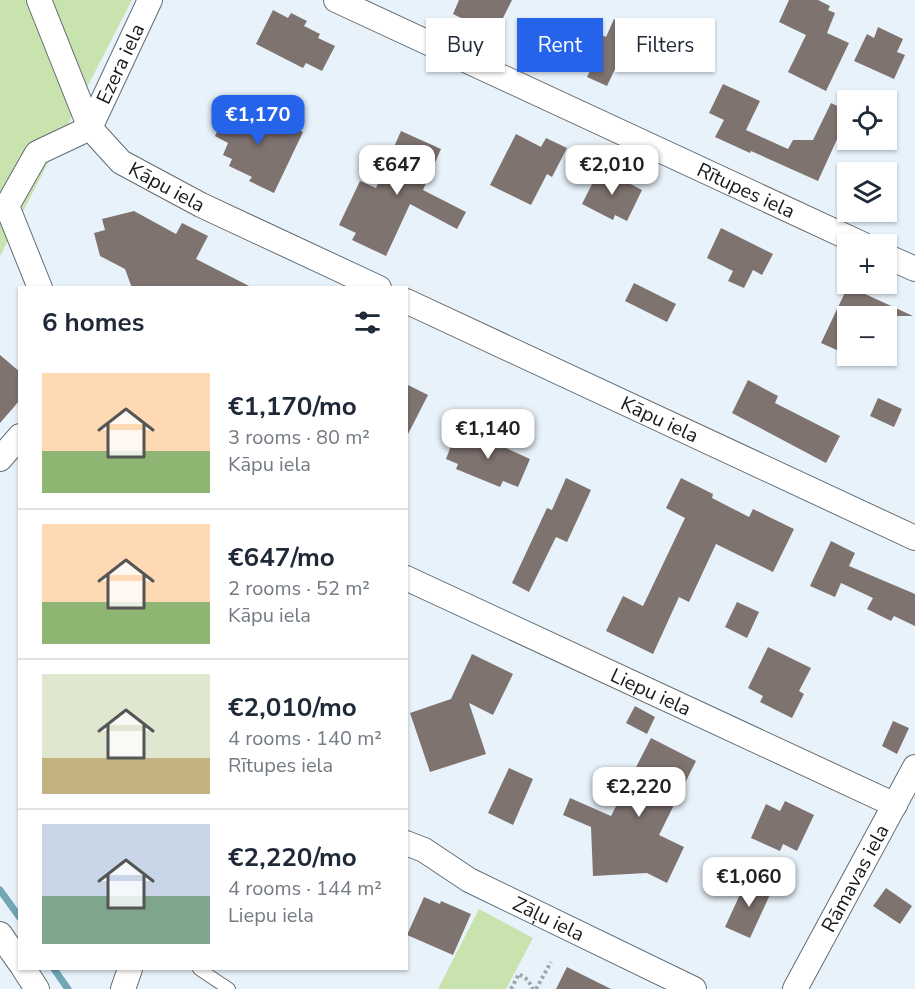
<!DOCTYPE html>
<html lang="en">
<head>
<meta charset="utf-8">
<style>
  body { margin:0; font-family:"Nunito Sans",sans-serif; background:#f2f2f3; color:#1f2937; height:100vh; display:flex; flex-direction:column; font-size:22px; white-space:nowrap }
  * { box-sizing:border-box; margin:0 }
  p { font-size:20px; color:#747a83 }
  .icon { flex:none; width:33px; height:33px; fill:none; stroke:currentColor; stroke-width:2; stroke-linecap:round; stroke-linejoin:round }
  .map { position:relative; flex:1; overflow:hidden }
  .side { position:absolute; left:18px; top:286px; width:390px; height:684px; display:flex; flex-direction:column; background:#fff; border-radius:0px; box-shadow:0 2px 4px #0004 }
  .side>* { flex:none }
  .guide { position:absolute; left:426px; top:18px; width:399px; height:54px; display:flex; gap:12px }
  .buttons { position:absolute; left:837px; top:90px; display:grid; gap:12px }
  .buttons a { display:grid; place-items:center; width:60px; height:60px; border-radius:0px; background:#fff; box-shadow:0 2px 4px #0004; font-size:30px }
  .price { position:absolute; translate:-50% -51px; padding:0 14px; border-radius:12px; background:#fff; color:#222; font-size:20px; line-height:39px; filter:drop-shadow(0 2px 3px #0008) }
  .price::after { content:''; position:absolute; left:50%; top:36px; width:18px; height:14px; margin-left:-9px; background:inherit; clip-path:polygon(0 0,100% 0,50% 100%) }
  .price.on { background:#2563eb; color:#fff }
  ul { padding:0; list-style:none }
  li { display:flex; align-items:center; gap:18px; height:150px; padding:0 24px }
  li+li { border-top:2px solid #e0e1e3 }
  li span { display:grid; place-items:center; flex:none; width:168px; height:120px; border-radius:0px; color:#555 }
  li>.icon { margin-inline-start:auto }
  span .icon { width:72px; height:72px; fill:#fffc; stroke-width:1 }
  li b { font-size:26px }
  h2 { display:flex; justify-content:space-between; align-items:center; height:72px; padding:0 24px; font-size:26px }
  .pill { padding:0 21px; border-radius:0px; background:#fff; box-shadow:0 2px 4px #0004; font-size:21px; line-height:54px }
  .pill.on { background:#2563eb; color:#fff }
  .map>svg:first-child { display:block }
</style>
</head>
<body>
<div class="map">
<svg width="915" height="989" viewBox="0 0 915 989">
  <rect width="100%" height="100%" fill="#e8f2fa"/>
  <g fill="#c9e3af">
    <path d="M0,0H132L0,256Z"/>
    <path d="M479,909L533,938L506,989H438Z"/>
  </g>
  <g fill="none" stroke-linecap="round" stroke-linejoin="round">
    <g stroke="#72a6b3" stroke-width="7">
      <path d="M0,890L20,918"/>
      <path d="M54,969L68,989"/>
    </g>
  </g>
  <g fill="#7f7370">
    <path d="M459,0H512L497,30L488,26L485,30L453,14Z"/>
    <path d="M789,0H818L830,6L828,10L835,13L827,33L849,43L826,91L788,72L806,35L779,22Z"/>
    <path d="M273,10L288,18L291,13L307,21L304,26L320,34L318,38L335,46L322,71L306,63L303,68L256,44Z"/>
    <path d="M614,19L634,29L607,86L587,77L590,71L566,60L583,26L606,37Z"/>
    <path d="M878,27L903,39L897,52L905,55L894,79L854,61L867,34L874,38Z"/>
    <path d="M723,84L760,101L746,130L788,149L793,140H813L831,103L848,111V139L839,135L818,181L751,151L750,153L715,137L724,120L709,113Z"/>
    <path d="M229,106L243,113L245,109L262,117L264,113L303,132L274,193L249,181L252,177L229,166L232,159L223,155L228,143L215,136Z"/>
    <path d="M401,131L441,149L423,190L466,212L457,229L410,204L386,256L352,240L356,233L339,225L360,181L376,188Z"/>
    <path d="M516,134L541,147L546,138L567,148L552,177L547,174L531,205L490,185Z"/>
    <path d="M600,168L642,190L627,221L615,215L613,220L582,204Z"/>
    <path d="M134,211L176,234L182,223L208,236L196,259L253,288H132L125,269L100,256L94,233L105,230L102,219Z"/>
    <path d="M721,228L773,254L762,275L753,270L744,288L728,281L733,271L707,258Z"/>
    <path d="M634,283L676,304L667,322L625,301Z"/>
    <path d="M848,286L863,293L913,316H848V334L839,351L821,343Z"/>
    <path d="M0,355L20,372V400L0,423Z"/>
    <path d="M748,380L778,396L775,403L840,436L826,463L732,413Z"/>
    <path d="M406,384L428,395L406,438Z"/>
    <path d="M878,398L902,409L894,427L870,416Z"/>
    <path d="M471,432L530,459L518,487L503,481L500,487L456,469L458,464L446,459L455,435L468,440Z"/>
    <path d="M566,478L591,490L567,542L556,537L529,592L512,583L547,508L552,510Z"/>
    <path d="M681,478L713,494L712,498L749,517L753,509L794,529L773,572L716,544L689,602L679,597L653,654L606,631L623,596L643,606L685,518L666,508Z"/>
    <path d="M831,541L855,553L849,566L915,594V626L894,616L891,621L867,609L873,598L841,583L835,597L810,586Z"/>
    <path d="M737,602L759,612L747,638L725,627Z"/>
    <path d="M768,647L811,668L799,691L804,694L792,718L760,702L763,696L748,688Z"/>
    <path d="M472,654L513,674L493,715L469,703L486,754L430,772L410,713L451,699Z"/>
    <path d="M635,706L655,717L647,734L626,723Z"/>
    <path d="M893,721L909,728L897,754L882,746Z"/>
    <path d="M651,738L696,761L659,835L684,847L667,883L647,873L593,876L591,827L563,815L570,798L611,816Z"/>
    <path d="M509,768L533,779L513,825L488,813Z"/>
    <path d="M785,801L814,815L797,851L783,844L780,851L751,838L766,804L780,811Z"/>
    <path d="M748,877L773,888L750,938L725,927Z"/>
    <path d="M886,888L912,906L900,924L873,906Z"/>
    <path d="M424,897L440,904L441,901L471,914L453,955L407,935Z"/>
    <path d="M567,967L611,989H556Z"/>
  </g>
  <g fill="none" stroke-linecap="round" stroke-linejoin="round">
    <g stroke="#636c72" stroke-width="14">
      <path id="service" d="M199,969L229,989"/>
    </g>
    <g stroke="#636c72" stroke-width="26">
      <g id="minor">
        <path id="s1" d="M39,0L90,128L121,162L201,205L379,288"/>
        <path id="s2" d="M336,0L862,244"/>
        <path d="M886,256L915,269"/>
        <path id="s3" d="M40,288L7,206L37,153L90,128L150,0"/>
        <path id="s4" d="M406,301L915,538"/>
        <path d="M0,459L20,436"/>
        <path id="s5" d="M406,578L895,805"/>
        <path id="s6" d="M406,843L424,850L469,880L694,989"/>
        <path d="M0,934L20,963"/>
        <path d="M24,969L37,989"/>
        <path d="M123,989L130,969"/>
        <path id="s7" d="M795,989L915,767"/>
      </g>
    </g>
    <g stroke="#9ea6ac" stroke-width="4" stroke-dasharray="3 3" stroke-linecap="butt">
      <path d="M511,989L519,974L528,980L533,989"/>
      <path d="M536,989L551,962"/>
    </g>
    <use href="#service" stroke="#fff" stroke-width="12"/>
    <use href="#minor" stroke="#fff" stroke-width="24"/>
  </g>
  <g text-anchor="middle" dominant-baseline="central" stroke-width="4.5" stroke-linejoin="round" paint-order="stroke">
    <g font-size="20" fill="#171a1d" stroke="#fdfdfd">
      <text stroke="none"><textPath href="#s3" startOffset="279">Ezera iela</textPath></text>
      <text stroke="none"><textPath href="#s1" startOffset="236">Kāpu iela</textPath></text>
      <text stroke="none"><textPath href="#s2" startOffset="452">Rītupes iela</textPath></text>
      <text stroke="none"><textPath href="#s4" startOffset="280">Kāpu iela</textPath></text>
      <text stroke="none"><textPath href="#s5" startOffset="270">Liepu iela</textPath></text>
      <text stroke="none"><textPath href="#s7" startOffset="126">Rāmavas iela</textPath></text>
      <text stroke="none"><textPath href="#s6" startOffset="162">Zāļu iela</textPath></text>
    </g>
  </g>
</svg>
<div class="buttons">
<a><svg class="icon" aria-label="locate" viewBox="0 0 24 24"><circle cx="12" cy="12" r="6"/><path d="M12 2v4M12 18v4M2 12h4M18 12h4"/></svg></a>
<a><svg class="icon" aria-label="layers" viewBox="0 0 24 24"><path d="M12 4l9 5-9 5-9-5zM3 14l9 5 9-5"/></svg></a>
<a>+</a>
<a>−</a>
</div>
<b class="price on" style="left:258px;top:146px">€1,170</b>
<b class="price" style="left:397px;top:196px">€647</b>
<b class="price" style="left:612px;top:196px">€2,010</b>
<b class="price" style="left:488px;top:460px">€1,140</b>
<b class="price" style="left:639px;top:818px">€2,220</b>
<b class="price" style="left:749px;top:908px">€1,060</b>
<div class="guide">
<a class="pill">Buy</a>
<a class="pill on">Rent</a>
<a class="pill">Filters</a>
</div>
<section class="side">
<h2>6 homes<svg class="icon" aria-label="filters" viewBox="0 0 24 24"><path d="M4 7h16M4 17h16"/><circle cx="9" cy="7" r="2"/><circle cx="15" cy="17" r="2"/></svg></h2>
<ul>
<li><span style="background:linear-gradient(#ffd9b3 65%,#8fb573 0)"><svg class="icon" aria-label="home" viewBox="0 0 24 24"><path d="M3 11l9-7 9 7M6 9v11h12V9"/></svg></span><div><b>€1,170/mo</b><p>3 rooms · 80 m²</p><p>Kāpu iela</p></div></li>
<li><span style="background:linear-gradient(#ffd9b3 65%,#8fb573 0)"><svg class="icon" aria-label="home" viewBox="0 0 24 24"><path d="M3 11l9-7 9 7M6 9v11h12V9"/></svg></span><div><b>€647/mo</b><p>2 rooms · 52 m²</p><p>Kāpu iela</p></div></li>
<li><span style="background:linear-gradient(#dfe7d0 70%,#c2b280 0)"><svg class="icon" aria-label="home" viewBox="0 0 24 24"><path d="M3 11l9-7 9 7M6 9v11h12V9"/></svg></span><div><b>€2,010/mo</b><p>4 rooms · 140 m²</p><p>Rītupes iela</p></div></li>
<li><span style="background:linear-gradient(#c9d6e8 60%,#7fa58c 0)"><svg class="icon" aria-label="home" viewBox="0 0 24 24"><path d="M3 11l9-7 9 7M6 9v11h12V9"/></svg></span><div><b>€2,220/mo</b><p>4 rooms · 144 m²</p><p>Liepu iela</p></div></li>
</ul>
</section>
</div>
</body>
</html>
